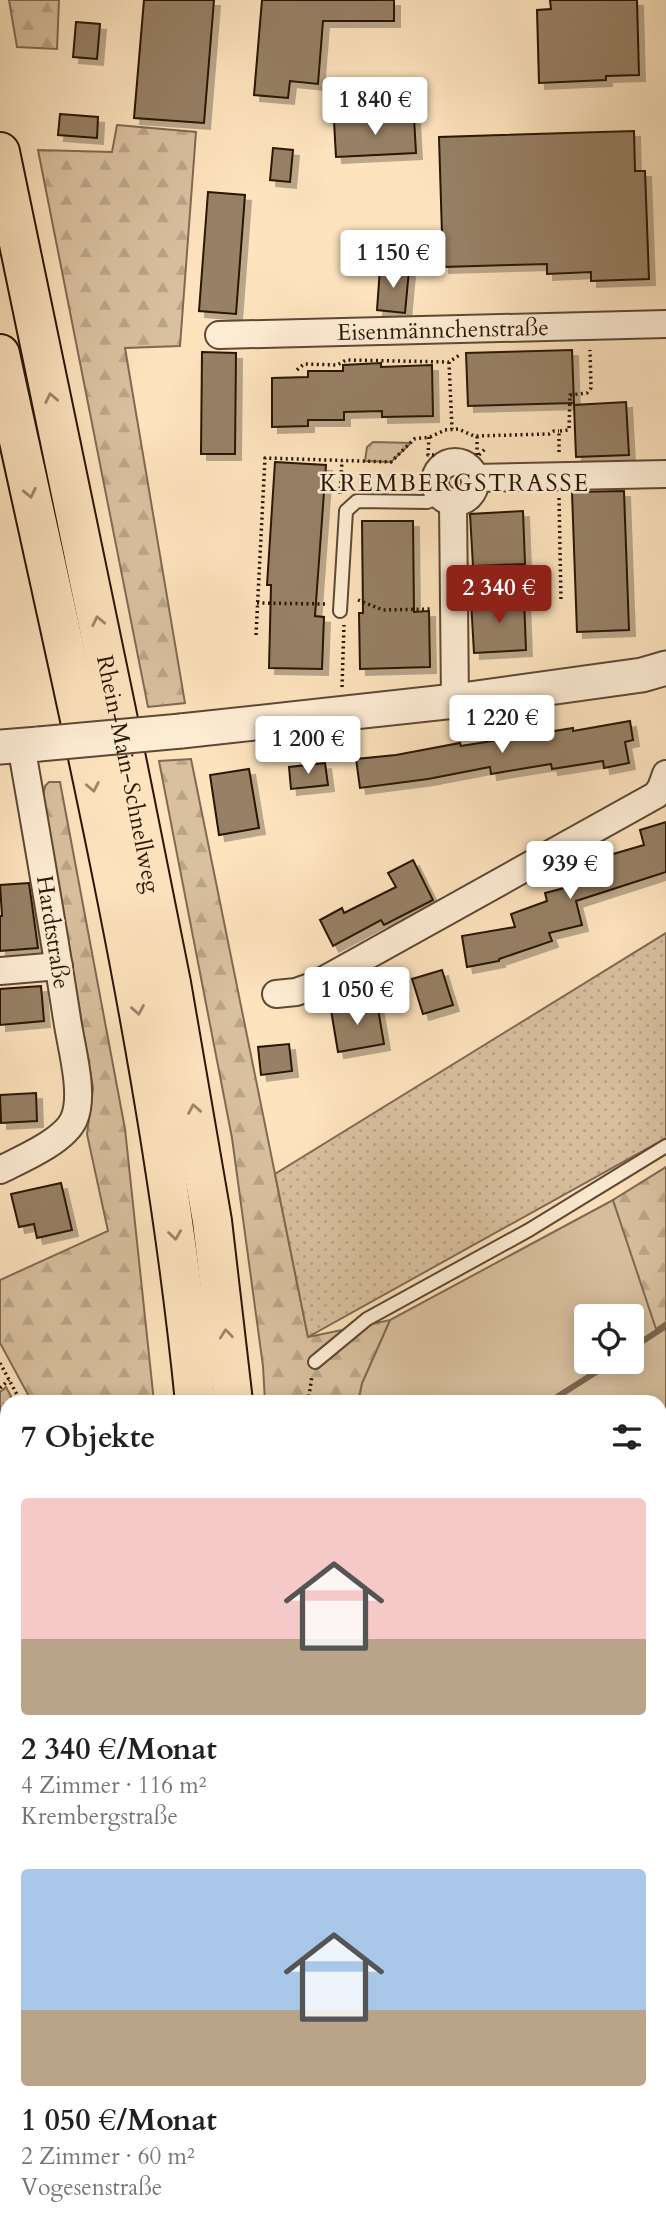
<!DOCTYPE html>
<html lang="de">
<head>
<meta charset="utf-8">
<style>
  body { margin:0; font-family:Cardo,serif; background:#f2f2f2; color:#202124; height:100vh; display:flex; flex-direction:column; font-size:26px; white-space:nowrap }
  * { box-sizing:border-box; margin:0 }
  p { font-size:23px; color:#757577 }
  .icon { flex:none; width:38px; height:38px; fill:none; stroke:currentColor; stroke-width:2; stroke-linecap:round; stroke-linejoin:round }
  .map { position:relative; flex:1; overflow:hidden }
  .sheet { position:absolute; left:0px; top:1395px; width:667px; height:842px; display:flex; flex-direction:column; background:#fff; border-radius:21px 21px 0 0; box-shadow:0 4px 18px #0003 }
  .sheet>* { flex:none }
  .buttons { position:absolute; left:574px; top:1304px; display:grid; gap:14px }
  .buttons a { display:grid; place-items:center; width:70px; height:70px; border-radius:7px; background:#fff; box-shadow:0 4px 18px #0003; font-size:35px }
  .price { position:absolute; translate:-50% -60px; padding:0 16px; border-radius:7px; background:#fff; color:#222; font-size:23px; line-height:46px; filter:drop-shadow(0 2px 4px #0008) }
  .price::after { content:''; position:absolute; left:50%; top:42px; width:21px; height:16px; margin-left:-10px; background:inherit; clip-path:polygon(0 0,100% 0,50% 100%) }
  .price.current { background:#8f2418; color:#fff }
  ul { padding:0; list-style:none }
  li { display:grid; align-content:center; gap:14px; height:371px; padding:0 21px }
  li span { display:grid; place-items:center; height:217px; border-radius:7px; color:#555 }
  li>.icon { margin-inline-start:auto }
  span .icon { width:126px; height:126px; fill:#fffc; stroke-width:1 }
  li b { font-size:30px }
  h2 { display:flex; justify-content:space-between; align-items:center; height:84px; padding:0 21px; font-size:30px }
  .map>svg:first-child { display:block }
</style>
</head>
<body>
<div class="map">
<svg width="666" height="2235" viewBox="0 0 666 2235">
  <defs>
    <pattern id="forest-firs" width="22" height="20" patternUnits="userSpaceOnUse" patternTransform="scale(1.75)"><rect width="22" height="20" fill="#d9c09f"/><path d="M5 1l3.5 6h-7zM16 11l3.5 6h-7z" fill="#baa487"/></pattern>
    <pattern id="park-tufts" width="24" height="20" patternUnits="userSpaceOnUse" patternTransform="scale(1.75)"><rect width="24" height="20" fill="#d9c09f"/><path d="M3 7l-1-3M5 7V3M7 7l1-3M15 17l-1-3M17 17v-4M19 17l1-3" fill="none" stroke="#baa487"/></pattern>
    <pattern id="garden-dots" width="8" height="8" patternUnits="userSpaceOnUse" patternTransform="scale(1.75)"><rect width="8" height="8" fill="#d9c09f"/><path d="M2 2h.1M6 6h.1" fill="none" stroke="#baa487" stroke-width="1.8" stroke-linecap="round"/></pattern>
    <filter id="shadow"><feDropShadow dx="6" dy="6" stdDeviation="0" flood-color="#0004"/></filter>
  </defs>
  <rect width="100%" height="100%" fill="#fde3be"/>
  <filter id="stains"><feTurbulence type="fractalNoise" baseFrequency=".00286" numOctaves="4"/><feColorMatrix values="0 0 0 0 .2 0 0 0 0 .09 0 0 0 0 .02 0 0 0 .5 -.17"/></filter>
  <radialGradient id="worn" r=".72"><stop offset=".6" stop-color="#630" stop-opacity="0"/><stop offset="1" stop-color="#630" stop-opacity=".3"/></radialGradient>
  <g fill="#d9c09f" stroke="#816a52" stroke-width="2" fill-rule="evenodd">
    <path d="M613,1200L658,1333L666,1328V1476L660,1478V1402H358L362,1383L390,1320ZM586,1316H632V1362H586Z"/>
    <path d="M0,1867L7,1882V2096L0,2081Z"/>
  </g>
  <g fill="url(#forest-firs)" stroke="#816a52" stroke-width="2">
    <path d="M9,0H59L57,49L17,47Z"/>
    <path d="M117,125L196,132L180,346L125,348L185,703L148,707L38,150L112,152Z"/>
    <path d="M191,759L308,1337L390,1320L362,1383L358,1402H265L263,1366L232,1138L159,761Z"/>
    <path d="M49,782H60L125,1129L154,1402H32L0,1343V1280L108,1231L87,1134L93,1088L43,797L45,786Z"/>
    <path d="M666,1167V1322L656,1329L613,1200Z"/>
    <path d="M7,1746V1882L0,1867V1750Z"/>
  </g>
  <path fill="url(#park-tufts)" stroke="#816a52" stroke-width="2" d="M373,442L411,443L391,462L365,461L367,447Z"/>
  <g fill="url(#garden-dots)" stroke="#816a52" stroke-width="2">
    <path d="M666,933V1138L308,1337L275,1174Z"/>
    <path d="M6,1387L14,1402H7V1735L0,1740V1392Z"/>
    <path d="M666,1476V1913L660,1915V1478Z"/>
  </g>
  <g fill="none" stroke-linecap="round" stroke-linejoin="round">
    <g stroke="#7d674e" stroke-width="6">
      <path d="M632,1348L666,1326"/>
      <path d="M549,1402L612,1362"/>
      <path d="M0,1836L7,1827"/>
    </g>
  </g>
  <g fill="#978065" stroke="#291505" stroke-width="2" filter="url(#shadow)">
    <path d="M144,0H214L204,123L134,118Z"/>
    <path d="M262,0H394V21H323L318,84L290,81L288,98L254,95Z"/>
    <path d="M550,0H637L639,75L606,76V80L539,83L537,10L551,9Z"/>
    <path d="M76,22L100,24L97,59L73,57Z"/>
    <path d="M60,114L98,117L97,138L58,135Z"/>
    <path d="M414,117L416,153L336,157L334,121Z"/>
    <path d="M634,131L635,171H645L649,279L591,281V272L547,274V264L443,267L439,137Z"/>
    <path d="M273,148L293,150L290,182L270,180Z"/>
    <path d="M208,192L245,195L236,314L199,311Z"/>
    <path d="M380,268L409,270L405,313L377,310Z"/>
    <path d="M572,350L574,403L468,406L466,353Z"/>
    <path d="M202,352L236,353L235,454H201Z"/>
    <path d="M381,363V367L432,365L433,416L382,417V411L344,412V420H308V426L272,427V378L308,377V371H343V365Z"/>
    <path d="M626,402L629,455L576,457L574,405Z"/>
    <path d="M275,462L326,465L315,616L324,617L322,669L269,668L271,585H267Z"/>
    <path d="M624,491L629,630L577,632L572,492Z"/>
    <path d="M523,511L525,564L473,566L470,514Z"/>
    <path d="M362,521H413L414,612L429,611L430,667L360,669L359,613H363Z"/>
    <path d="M524,598L526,650L474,653L471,601Z"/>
    <path d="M630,721L633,740L625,742L629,763L604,768L603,761L552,769L551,764L491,774L490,767L428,779L360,788L356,759L396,755L460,743L461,746L573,728V731Z"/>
    <path d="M325,763L328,785L291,789L289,767Z"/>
    <path d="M249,769L259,828L219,835L210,775Z"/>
    <path d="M666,822V872L576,901L582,925L549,933L552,941L499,959V961L467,967L462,936L515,927L511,914L547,901L545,893L595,880L589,861L644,845L640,830Z"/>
    <path d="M413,860L433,900L384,925L381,920L333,946L320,920L342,908L344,913L396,887L388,873Z"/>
    <path d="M29,883L38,948L0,951V916H2L0,885Z"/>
    <path d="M442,970L453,1005L423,1014L412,979Z"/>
    <path d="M41,986L44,1021L0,1025V989Z"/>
    <path d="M377,1003L384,1044L338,1052L331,1010Z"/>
    <path d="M289,1044L292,1071L261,1075L258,1047Z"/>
    <path d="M36,1093L37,1121L1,1123L0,1095Z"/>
    <path d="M61,1183L72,1230L37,1238L34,1224L19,1227L11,1194Z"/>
  </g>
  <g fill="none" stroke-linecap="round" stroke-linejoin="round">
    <g stroke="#5e4833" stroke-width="16">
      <g id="service">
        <path d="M340,611L346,511L357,501L427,502L441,497"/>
        <path d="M315,1362L367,1319L529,1230L666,1146"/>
      </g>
    </g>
    <g stroke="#5e4833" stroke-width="30">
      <g id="minor">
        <path id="s1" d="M219,335L666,324"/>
        <circle cx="455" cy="482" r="20"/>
        <path d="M475,478L666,474"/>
        <path d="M453,503L455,701"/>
        <path d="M0,971L59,966"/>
        <path d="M276,994L296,992L313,986L656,795L661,788L666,774"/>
        <path d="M0,1170C20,1160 65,1141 74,1119C85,1094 71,1047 67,1019C53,928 37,836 21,745"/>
      </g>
    </g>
    <g stroke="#5e4833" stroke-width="37">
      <g id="tertiary">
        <path d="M181,731L455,701L642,675L666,668"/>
        <path d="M0,747L39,744"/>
      </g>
    </g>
    <g stroke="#291505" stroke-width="42">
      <g id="motorway">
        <path id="s2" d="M0,152L129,773L171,983L212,1221L233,1402"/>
        <path d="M0,354C75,701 160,1048 195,1402"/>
        <path d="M149,2235L150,2230"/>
        <path d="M187,2235L188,2230"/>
      </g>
    </g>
    <g stroke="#291505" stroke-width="3.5" stroke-dasharray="2 3.5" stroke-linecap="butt">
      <path d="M449,362L452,429"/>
      <path d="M297,370L304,364L337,365L346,360L449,362L461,354"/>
      <path d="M429,437L428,455H437L443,466"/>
      <path d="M559,452V431L569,430L570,395L587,393L591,388L590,350"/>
      <path d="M477,455V436"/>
      <path d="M479,455L486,448"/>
      <path d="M340,494L342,461"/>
      <path d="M559,498L561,601"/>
      <path d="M358,600L383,610L431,609"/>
      <path d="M257,603L326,604"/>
      <path d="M256,635L265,458L391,462L414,439L430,437L445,430L458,429L474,436L549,434L554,431H559"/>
      <path d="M342,687L344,625"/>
      <path d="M0,1363L21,1402"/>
      <path d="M0,1388L9,1380"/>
      <path d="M308,1402L312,1376"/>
      <path d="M0,1610L7,1599"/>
      <path d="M660,1705L666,1702"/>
      <path d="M0,1744L7,1740"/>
      <path d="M0,2047L7,2040"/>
      <path d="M239,2235L240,2230"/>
    </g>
    <use href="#service" stroke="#feedd5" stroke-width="12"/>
    <use href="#minor" stroke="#feedd5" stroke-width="26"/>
    <use href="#tertiary" stroke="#feedd5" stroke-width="33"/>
    <use href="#motorway" stroke="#fde3be" stroke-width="38"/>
    <g stroke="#5e4833" stroke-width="37" stroke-linecap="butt">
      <path id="tertiary-bridge" d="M39,744L181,731"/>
    </g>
    <use href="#tertiary-bridge" stroke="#feedd5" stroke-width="33"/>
  </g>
  <defs><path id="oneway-chevron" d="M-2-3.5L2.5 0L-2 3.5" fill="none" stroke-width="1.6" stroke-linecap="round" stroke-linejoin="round" transform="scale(1.75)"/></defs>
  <g stroke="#9e866b">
    <use href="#oneway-chevron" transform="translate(51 398) rotate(-102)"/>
    <use href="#oneway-chevron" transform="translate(30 493) rotate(78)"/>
    <use href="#oneway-chevron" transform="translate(98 621) rotate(-102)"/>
    <use href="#oneway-chevron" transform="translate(93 787) rotate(79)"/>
    <use href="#oneway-chevron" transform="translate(138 1010) rotate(80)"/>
    <use href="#oneway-chevron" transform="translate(194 1109) rotate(-100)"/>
    <use href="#oneway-chevron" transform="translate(175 1235) rotate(82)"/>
    <use href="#oneway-chevron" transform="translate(226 1334) rotate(-96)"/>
  </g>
  <g text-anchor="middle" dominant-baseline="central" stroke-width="5" stroke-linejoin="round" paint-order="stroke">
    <g font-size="23" fill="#291505" stroke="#feedd5">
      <text stroke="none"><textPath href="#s1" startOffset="224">Eisenmännchenstraße</textPath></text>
      <text stroke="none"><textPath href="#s2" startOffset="635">Rhein-Main-Schnellweg</textPath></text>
      <text transform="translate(53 932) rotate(81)">Hardtstraße</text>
    </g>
    <g font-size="24" letter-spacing="2" fill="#291505" stroke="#feedd5">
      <text x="455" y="483">KREMBERGSTRASSE</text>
    </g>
  </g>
  <rect width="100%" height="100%" filter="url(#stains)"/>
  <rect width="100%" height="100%" fill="url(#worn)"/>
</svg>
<div class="buttons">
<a><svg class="icon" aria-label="locate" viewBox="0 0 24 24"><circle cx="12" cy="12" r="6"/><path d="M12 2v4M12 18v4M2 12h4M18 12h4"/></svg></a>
</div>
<b class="price" style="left:375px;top:137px">1 840 €</b>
<b class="price" style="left:393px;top:290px">1 150 €</b>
<b class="price current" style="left:499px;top:625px">2 340 €</b>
<b class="price" style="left:502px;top:755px">1 220 €</b>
<b class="price" style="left:308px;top:776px">1 200 €</b>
<b class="price" style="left:570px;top:901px">939 €</b>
<b class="price" style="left:357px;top:1027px">1 050 €</b>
<section class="sheet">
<h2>7 Objekte<svg class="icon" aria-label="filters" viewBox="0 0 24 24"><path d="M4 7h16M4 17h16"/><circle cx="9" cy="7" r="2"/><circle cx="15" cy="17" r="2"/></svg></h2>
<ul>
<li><span style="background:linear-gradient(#f6c9c9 65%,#b9a48a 0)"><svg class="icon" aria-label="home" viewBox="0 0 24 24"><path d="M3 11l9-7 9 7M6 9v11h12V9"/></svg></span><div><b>2 340 €/Monat</b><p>4 Zimmer · 116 m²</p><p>Krembergstraße</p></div></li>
<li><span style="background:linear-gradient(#a9c7e8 65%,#b9a48a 0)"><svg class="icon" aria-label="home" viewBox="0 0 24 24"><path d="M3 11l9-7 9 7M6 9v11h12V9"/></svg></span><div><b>1 050 €/Monat</b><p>2 Zimmer · 60 m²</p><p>Vogesenstraße</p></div></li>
</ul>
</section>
</div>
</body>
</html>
